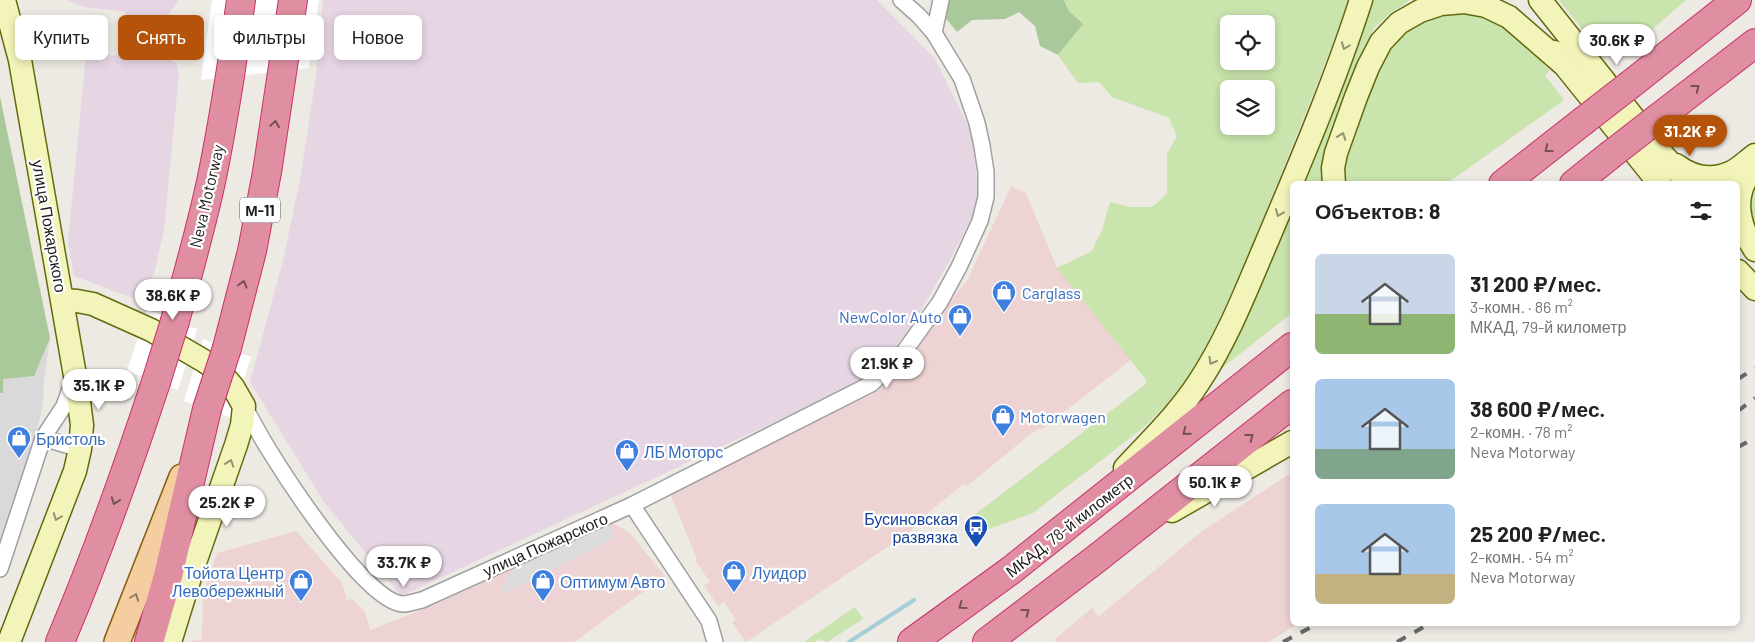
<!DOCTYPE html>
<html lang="ru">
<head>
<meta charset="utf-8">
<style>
  body { margin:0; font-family:Barlow,sans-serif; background:#f2f2f2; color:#222; height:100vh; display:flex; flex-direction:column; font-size:19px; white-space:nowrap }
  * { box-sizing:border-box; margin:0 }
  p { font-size:16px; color:#767676 }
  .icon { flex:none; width:28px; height:28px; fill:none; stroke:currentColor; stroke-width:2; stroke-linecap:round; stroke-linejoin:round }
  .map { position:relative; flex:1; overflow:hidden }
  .sheet { position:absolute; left:1290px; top:181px; width:450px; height:445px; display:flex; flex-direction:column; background:#fff; border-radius:8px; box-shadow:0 2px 8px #0003 }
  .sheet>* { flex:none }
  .guide { position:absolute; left:15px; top:15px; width:475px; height:45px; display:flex; gap:10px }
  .controls { position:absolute; left:1220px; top:15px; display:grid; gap:10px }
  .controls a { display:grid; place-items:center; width:55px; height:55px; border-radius:8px; background:#fff; box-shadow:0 2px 8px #0003; font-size:25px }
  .price { position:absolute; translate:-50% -42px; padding:0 11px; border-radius:18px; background:#fff; color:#222; font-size:16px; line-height:32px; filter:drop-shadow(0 1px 2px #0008) }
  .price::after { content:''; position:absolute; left:50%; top:30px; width:15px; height:11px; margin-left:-8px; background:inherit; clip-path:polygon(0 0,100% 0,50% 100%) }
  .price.selected { background:#b45309; color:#fff }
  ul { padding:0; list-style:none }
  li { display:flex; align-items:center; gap:15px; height:125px; padding:0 25px }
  li span { display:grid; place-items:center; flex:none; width:140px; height:100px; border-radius:8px; color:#555 }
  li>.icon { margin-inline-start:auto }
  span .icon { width:60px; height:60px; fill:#fffc; stroke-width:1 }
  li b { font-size:21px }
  h2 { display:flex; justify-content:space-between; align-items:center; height:60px; padding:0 25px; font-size:21px }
  .pill { padding:0 18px; border-radius:8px; background:#fff; box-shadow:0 2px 8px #0003; font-size:18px; line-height:45px }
  .pill.selected { background:#b45309; color:#fff }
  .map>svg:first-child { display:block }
</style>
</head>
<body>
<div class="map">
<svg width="1755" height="642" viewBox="0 0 1755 642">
  <rect width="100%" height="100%" fill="#ede9e3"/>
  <path fill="#dad9d9" d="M0,97L50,338L44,381L43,403L34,445L0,547Z"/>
  <g fill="#edd3d3">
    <path d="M1011,186L1026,193L1057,268L1131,360L1042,429L1040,428L1027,437L967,486L964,484L920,519L910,532L746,642L732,622L736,620L724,602L718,606L704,585L710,582L695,560L697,559L669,491L872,394L889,380L968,279Z"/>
    <path d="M1292,472V624H1297L1269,642H1056L1054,640L1092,608L1098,617L1201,532Z"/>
    <path d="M610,522L629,532L665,576L574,642H186L202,639L203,595L217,553L296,531L342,583L347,600L352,599L365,612L370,630L439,603L469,588Z"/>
  </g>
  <g fill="#e6d5e3">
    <path d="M67,0H179L163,22L126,19V12L84,7Z"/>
    <path d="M323,0H877L935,59L972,134L979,203L952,256L910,329L865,380L401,596L324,502L250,382L283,261L300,180L316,76Z"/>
    <path d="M86,54L166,58L176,63L179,73L164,230L154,274L138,300L74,276L68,242Z"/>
  </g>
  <g fill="#c9e4ac" fill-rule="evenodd">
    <path d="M1064,0H1349L1314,92L1247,258L1211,337L1190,378L1168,403L1143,428L1033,513L980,532L969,519L1146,384V380L1057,268L1092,251L1102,230L1110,202L1130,207H1152L1167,194V154L1177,136L1169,118L1112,97L1099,82L1078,83L1058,55L1083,24L1069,11ZM1229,24H1266V61H1229ZM1229,89H1266V126H1229Z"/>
    <path d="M1373,0H1410L1389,14L1374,28L1363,49L1326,147L1322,175L1323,184H1303Z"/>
    <path d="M1559,0H1686L1617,60L1596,34L1590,39Z"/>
    <path d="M1446,14C1456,14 1467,13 1477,15C1505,19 1531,51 1550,71L1545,75L1564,100L1446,184H1344L1345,159L1381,64L1399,37L1420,22Z"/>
    <path d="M1755,188V232L1752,225L1749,202Z"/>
    <path d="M1292,208V313L1222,368L1220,366Z"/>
    <path d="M855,607L863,619L827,642L819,639L814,642H804Z"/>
  </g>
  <g fill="#aac99a">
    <path d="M949,0H1064L1069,11L1083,24L1058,55L1040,46L1035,26L1019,12L1005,19L972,20L957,32L944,16Z"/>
    <path d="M0,97L50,338L34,376L3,379V393H0Z"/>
  </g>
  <path fill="#dcdcdc" d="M608,523L615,537L503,594L501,590L514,568Z"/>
  <g fill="#fff">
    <path d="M212,0H319L309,68L201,80Z"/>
    <path d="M147,309L197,329L178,390L127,371Z"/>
    <path d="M203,339L251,357L232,418L184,401Z"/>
  </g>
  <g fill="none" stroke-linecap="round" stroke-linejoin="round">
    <path stroke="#a6ced8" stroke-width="4" d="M849,642L914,600"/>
    <g stroke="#a0a0a0" stroke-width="18">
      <g id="street">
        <path d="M934,33L941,0"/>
        <path d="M244,406C252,420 260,436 269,450C288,481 367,603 403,604C409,604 416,601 422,600L632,505"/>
        <path d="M43,438L80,449"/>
        <path d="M0,569L43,438L64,406L74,378"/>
        <path d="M715,642L709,621L632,505L871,384L903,353L940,302L959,267L980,221L986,197V172L982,146L977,123L962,79L934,33L919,16L901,0"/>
      </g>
    </g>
    <g stroke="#636a0d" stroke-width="25">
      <g id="secondary">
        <path d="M4,0L20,60L77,387L82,425L80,449L75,471L9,642"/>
        <path d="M1540,0L1664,156L1689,184"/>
        <path d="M1554,52L1660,184"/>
        <path d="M1676,165C1693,178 1713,181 1732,172C1740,168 1748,160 1755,155"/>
        <path d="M1755,167C1731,192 1737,224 1755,250"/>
        <path d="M1334,184L1333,168L1336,153L1356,97L1368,67L1381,42L1399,23L1420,11L1441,4L1464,2L1486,6L1509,17L1562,63"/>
        <path d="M1738,271L1755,289"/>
        <path d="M63,300L77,301L93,304L151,330L204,361L220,372L233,387L244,406L242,425L236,445L192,571L170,642"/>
        <path d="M1125,468C1151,440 1179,413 1199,382C1228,338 1247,288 1268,239C1301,161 1335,81 1361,0"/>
        <path d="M1172,511L1292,442"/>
      </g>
    </g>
    <g stroke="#8a5c0b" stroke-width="28">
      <path id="primary" d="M117,642L182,477"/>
    </g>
    <g stroke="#ca316a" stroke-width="30">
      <g id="highway">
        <path d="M1631,84L1737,0"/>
        <path d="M1658,118L1755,43"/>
        <path d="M1503,184L1582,122"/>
        <path d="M1574,184L1609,156"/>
        <path d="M175,321C188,273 202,225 212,177C224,118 233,59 241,0"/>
        <path d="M227,348L252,251L267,172L293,0"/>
        <path d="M60,642C96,557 127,470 156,382"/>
        <path d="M149,642L168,576L207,409"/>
        <path d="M912,642L1010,571L1292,347"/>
        <path d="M987,642L1096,559L1292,404"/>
      </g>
    </g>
    <use href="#street" stroke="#fff" stroke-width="15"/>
    <use href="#secondary" stroke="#f3f4b9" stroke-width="22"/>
    <use href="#primary" stroke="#f4cea0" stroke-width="25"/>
    <use href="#highway" stroke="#df8fa1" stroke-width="28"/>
    <g stroke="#6a6a6a" stroke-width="4" stroke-dasharray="10 10" stroke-linecap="butt">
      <path d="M1738,379L1755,368"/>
      <path d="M1738,411L1755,398"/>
      <path d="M1738,447L1755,438"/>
      <path d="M1283,642L1317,624"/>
      <path d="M1397,642L1429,624"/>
    </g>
    <g stroke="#ca316a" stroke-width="30" stroke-linecap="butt">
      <g id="highway-bridge">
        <path d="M1582,122L1631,84"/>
        <path d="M1609,156L1658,118"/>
        <path d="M156,382L175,321"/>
        <path d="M207,409L227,348"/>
      </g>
    </g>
    <use href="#highway-bridge" stroke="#df8fa1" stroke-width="28"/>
  </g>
  <defs><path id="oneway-chevron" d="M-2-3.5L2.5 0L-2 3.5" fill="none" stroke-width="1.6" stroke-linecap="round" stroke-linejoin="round" transform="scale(1.25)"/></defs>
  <g stroke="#929372">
    <use href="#oneway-chevron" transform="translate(1345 46) rotate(111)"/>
    <use href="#oneway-chevron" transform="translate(1342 136) rotate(-70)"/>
    <use href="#oneway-chevron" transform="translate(1279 213) rotate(113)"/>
    <use href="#oneway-chevron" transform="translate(1212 361) rotate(120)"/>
    <use href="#oneway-chevron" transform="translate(230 463) rotate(-71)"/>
    <use href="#oneway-chevron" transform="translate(57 517) rotate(111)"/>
  </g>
  <g stroke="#745058">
    <use href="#oneway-chevron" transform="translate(1696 88) rotate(-38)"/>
    <use href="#oneway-chevron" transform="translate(275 124) rotate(-81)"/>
    <use href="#oneway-chevron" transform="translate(1548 149) rotate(142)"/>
    <use href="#oneway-chevron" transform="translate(243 284) rotate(-75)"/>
    <use href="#oneway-chevron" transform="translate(1186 432) rotate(141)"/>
    <use href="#oneway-chevron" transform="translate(1250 437) rotate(-38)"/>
    <use href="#oneway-chevron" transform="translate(115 501) rotate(110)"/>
    <use href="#oneway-chevron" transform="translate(962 606) rotate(144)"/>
    <use href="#oneway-chevron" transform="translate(1026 612) rotate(-37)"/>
  </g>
  <use stroke="#937e65" href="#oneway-chevron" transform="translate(135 597) rotate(-69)"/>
  <defs>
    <g id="shop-pin" transform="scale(1.25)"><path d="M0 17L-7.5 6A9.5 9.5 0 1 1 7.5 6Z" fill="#3f7fe0" stroke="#fff"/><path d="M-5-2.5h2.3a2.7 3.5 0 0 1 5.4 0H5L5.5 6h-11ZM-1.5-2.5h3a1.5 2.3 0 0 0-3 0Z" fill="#fff"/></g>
    <g id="bus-pin" transform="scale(1.25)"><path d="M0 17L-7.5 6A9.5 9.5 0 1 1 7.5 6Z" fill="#1a4fb4" stroke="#fff"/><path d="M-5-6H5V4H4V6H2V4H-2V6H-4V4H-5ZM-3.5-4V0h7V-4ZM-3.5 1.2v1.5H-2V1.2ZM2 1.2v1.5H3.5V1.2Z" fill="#fff"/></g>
  </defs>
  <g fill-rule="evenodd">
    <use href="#shop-pin" x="1004" y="292"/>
    <use href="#shop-pin" x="960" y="316"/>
    <use href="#shop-pin" x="1003" y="416"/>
    <use href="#shop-pin" x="19" y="438"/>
    <use href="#shop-pin" x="627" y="451"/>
    <use href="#bus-pin" x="976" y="527"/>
    <use href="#shop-pin" x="734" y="572"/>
    <use href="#shop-pin" x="301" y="581"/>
    <use href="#shop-pin" x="543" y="581"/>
  </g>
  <g text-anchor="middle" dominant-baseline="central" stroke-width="4.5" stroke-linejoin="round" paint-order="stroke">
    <rect fill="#fff" stroke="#606060" stroke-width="1" x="240" y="197.5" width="40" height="25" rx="4"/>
    <g font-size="15" font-weight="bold" fill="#1c1c1c">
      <text x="260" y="210">М-11</text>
    </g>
    <g font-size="16" fill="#1c1c1c" stroke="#fff">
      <text transform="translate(206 196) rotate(-77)">Neva Motorway</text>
      <text transform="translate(50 226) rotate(80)">улица Пожарского</text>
      <text transform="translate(1069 525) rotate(-38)">МКАД, 78-й километр</text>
      <text transform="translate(545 544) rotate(-24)">улица Пожарского</text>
    </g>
    <g font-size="16" fill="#366cbe" stroke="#fff" text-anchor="start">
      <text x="1022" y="292">Carglass</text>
      <text x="942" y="316" text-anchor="end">NewColor Auto</text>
      <text x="1020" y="416">Motorwagen</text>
      <text x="36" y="438">Бристоль</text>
      <text x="644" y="451">ЛБ Моторс</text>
      <text x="284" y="572" text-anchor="end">Тойота Центр<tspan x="284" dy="18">Левобережный</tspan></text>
      <text x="752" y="572">Луидор</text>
      <text x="560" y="581">Оптимум Авто</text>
    </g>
    <g font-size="16" fill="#164399" stroke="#fff" text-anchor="end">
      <text x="958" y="518">Бусиновская<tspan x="958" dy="18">развязка</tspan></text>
    </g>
  </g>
</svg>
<div class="controls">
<a><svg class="icon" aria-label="locate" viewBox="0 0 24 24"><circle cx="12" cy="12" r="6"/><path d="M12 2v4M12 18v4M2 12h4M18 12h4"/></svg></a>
<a><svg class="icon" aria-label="layers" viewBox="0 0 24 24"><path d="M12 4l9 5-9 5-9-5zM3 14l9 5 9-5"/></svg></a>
</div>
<b class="price" style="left:1617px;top:66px">30.6K ₽</b>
<b class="price selected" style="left:1690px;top:157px">31.2K ₽</b>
<b class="price" style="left:173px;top:321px">38.6K ₽</b>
<b class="price" style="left:887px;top:389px">21.9K ₽</b>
<b class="price" style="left:99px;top:411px">35.1K ₽</b>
<b class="price" style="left:1215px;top:508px">50.1K ₽</b>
<b class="price" style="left:227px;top:528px">25.2K ₽</b>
<b class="price" style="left:404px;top:588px">33.7K ₽</b>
<div class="guide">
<a class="pill">Купить</a>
<a class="pill selected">Снять</a>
<a class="pill">Фильтры</a>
<a class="pill">Новое</a>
</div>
<section class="sheet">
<h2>Объектов: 8<svg class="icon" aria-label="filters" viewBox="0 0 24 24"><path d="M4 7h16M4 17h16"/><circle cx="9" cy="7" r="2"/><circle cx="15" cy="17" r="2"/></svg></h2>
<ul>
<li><span style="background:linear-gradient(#c9d6e8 60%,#8fb573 0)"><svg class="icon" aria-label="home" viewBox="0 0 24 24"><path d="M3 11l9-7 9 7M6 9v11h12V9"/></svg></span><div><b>31 200 ₽/мес.</b><p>3-комн. · 86 m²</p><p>МКАД, 79-й километр</p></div></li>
<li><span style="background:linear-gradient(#a9c7e8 70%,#7fa58c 0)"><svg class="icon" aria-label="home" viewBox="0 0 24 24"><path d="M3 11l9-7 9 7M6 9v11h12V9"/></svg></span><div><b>38 600 ₽/мес.</b><p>2-комн. · 78 m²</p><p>Neva Motorway</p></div></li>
<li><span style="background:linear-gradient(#a9c7e8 70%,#c2b280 0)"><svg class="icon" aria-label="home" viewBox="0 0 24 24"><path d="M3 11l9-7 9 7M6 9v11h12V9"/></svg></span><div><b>25 200 ₽/мес.</b><p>2-комн. · 54 m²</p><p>Neva Motorway</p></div></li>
</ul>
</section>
</div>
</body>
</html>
